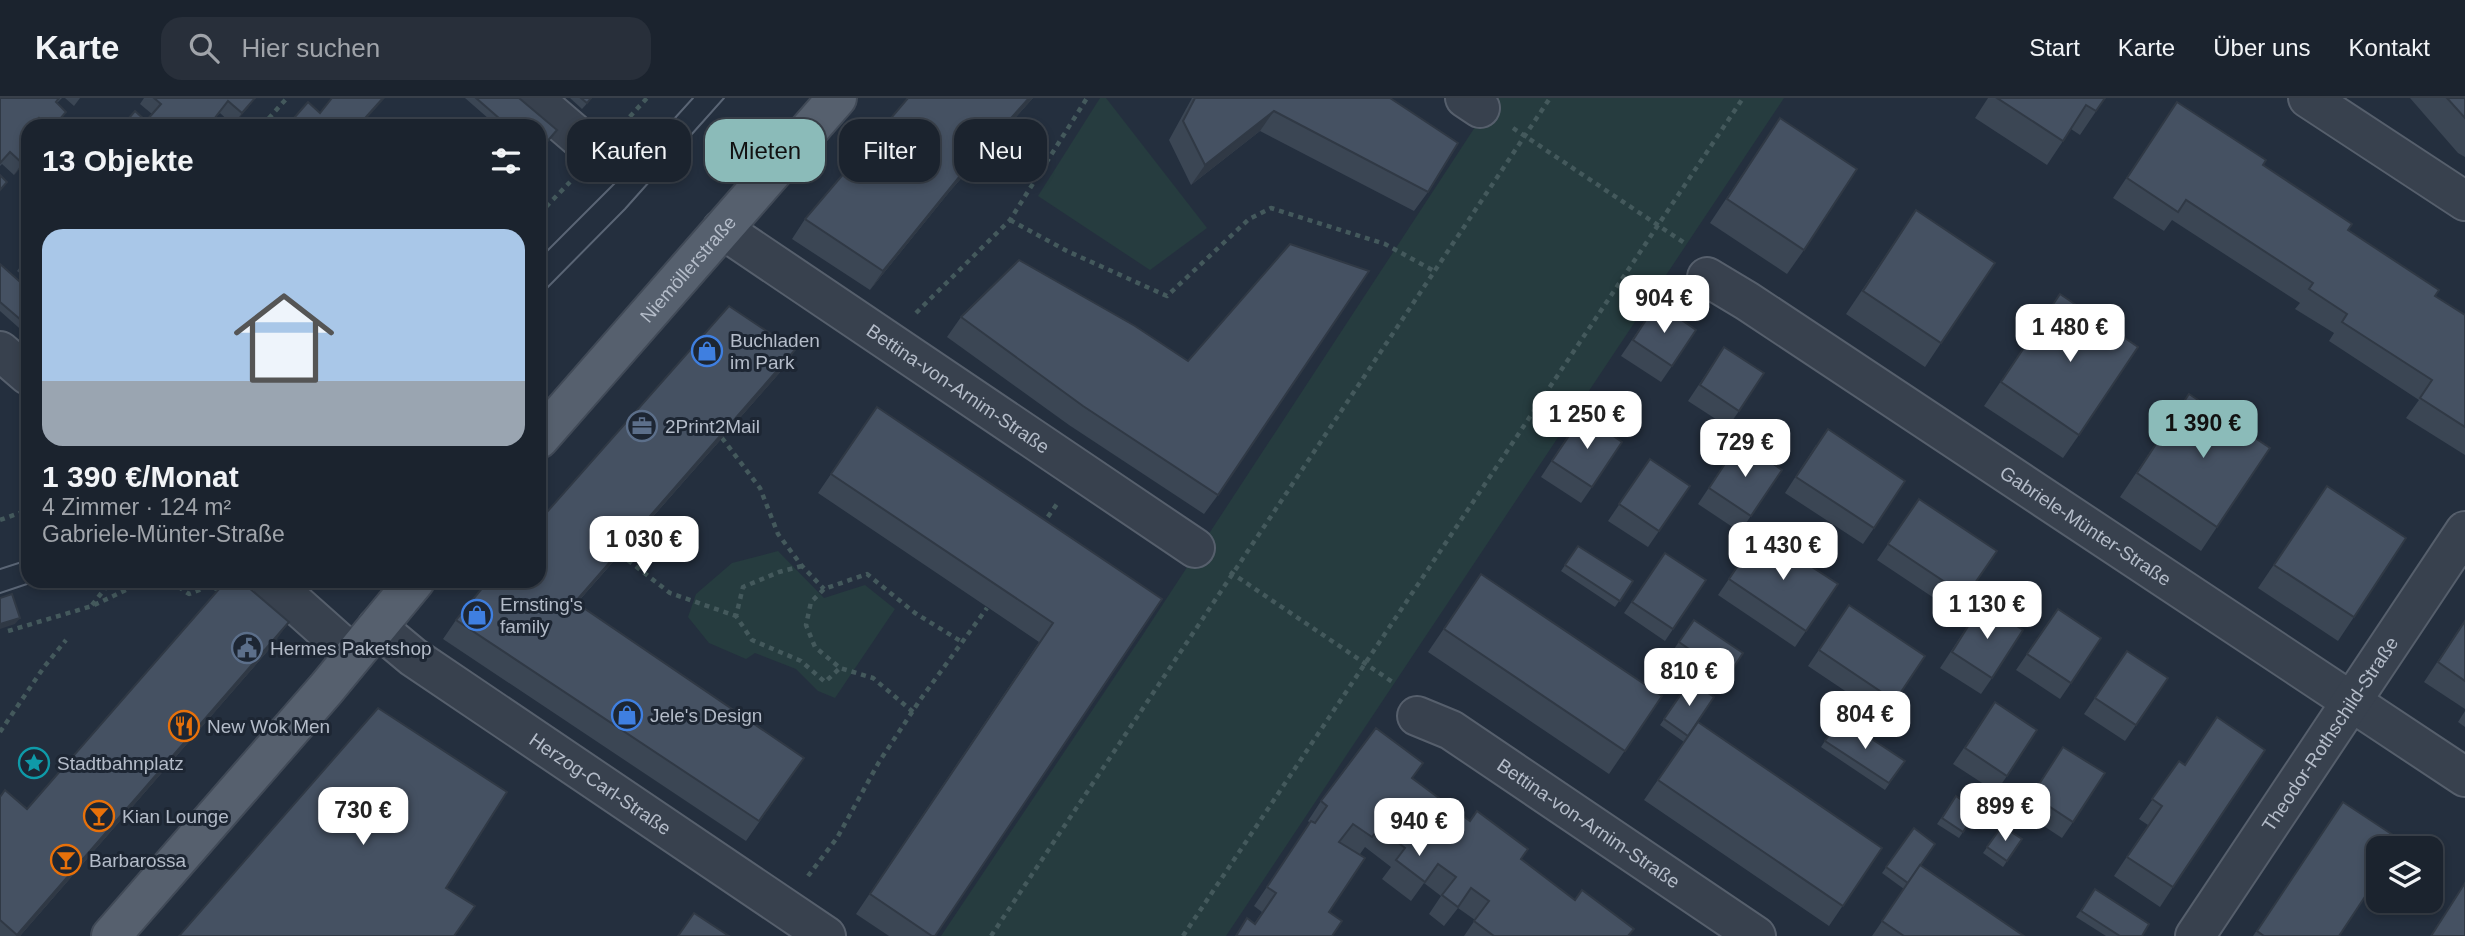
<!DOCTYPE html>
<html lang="de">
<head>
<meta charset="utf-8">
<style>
  body { margin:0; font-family:Helvetica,sans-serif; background:#282f3a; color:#f1f3f6; height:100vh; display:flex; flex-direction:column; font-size:26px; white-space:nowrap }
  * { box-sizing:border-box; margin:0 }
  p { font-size:23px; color:#a0a4aa }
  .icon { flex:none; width:38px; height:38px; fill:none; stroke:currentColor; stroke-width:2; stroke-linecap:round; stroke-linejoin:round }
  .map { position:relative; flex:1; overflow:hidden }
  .drawer { position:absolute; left:21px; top:21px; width:525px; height:469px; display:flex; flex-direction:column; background:#1b232e; border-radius:21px; box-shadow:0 4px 10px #0003,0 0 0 2px #39404a }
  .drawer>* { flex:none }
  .top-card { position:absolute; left:567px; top:21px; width:665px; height:63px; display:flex; gap:14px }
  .fabs { position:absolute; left:2366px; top:738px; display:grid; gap:14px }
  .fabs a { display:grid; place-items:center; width:77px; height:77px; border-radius:14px; background:#1b232e; box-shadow:0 4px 10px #0003,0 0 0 2px #39404a; font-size:35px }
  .price { position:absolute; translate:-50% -60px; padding:0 16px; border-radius:14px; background:#fff; color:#222; font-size:23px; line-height:46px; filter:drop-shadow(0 2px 4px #0008) }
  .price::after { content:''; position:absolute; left:50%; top:42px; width:21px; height:16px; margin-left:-10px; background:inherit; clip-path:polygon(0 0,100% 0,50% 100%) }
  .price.current { background:#8bbbb9; color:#111 }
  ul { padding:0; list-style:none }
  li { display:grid; align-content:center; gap:14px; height:371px; padding:0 21px }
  li span { display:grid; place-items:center; height:217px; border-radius:21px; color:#555 }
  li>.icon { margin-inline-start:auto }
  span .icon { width:126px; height:126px; fill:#fffc; stroke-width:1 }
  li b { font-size:30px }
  h2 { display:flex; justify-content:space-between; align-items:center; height:84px; padding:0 21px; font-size:30px }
  .chip { padding:0 24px; border-radius:21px; background:#1b232e; box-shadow:0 4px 10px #0003,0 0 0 2px #39404a; font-size:24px; line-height:63px }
  .chip.current { background:#8bbbb9; color:#111 }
  header { display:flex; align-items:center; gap:42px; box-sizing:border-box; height:98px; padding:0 35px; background:#1b232e; border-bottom:2px solid #39404a }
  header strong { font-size:33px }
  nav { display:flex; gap:38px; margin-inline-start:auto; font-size:24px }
  .search { width:490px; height:63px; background:#282f3a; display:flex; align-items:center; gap:18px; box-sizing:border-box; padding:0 24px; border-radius:21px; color:#a0a4aa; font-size:26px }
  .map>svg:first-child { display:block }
</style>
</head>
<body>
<header>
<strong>Karte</strong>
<div class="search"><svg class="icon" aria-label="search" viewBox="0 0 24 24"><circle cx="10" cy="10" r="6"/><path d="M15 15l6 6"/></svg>Hier suchen</div>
<nav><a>Start</a><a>Karte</a><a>Über uns</a><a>Kontakt</a></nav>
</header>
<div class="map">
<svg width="2465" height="838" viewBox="0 0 2465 838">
  <rect width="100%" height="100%" fill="#242f3e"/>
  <g fill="#263c3f">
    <path d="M1100,0H1106L1207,130L1150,172L1038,98Z"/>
    <path d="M1494,0H1784L1226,838H941L1144,535Z"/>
    <path d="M778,453L824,500L865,487L895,511L835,600L818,593L796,571L755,555L746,561L709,545L688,519L696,496L732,465Z"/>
  </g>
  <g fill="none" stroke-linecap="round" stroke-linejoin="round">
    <g stroke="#565f6c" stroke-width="42">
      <g id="minor">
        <path d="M533,0L597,55"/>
        <path d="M1465,0L1480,10"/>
        <path d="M2308,0L2465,103"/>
        <path id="s1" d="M722,131L1195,450"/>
        <path id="s2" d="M1707,179L1747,203L2465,679"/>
        <path d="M0,253L28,277"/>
        <path d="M270,483L353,557"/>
        <path id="s3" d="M377,529L413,559L826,838"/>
        <path id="s4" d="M1417,618L1451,632L1756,838"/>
        <path id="s5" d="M2195,838L2465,433"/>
      </g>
    </g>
    <g stroke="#414a57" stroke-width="42">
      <g id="major">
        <path id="s6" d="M539,341L837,0"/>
        <path d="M111,838L326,591L415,483"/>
      </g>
    </g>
    <g stroke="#44595c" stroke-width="4.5" stroke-dasharray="5 5" stroke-linecap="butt">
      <path d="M623,26L647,0"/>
      <path d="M262,28L287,0"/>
      <path d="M1513,30L1686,146"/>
      <path d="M539,116L570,84"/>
      <path d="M1010,122L1067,153L1167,198L1249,121L1271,110L1385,146L1434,173"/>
      <path d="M916,215L1010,122L1087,0"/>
      <path d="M722,340L760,390L778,436L802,468L824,491"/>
      <path d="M0,422L28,412"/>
      <path d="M1042,427L1057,406"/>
      <path d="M620,456L670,495L736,518"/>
      <path d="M802,468L779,474L743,489L736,518L752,542L801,563L825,584L840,570"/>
      <path d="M1230,474L1394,585"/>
      <path d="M170,483L189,496L207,489L218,491"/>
      <path d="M92,507L111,483"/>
      <path d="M8,533L92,508L145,483"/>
      <path d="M913,614L873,580L840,570L815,549L806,527L811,504L824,491L867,476L915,515L962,544"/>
      <path d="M0,634L44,569L66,542"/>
      <path d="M808,778L837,740L879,664L920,602L987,510"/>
      <path d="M991,838L1550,0"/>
      <path d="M1183,838L1743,0"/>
    </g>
    <use href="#minor" stroke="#38414e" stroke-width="38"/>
    <use href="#major" stroke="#56606e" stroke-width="38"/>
    <g stroke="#5a6575" stroke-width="2">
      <path d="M539,161L627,73L693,0"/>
      <path d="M539,198L625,111L724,0"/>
      <path d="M0,471L28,462"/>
      <path d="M0,495L36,483"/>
    </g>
  </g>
  <g fill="#3b4654">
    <path d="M0,0H62L57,5L66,14L56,28H28V35L25,38L28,41V61L14,77L2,66L0,68Z"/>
    <path d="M65,0H80L74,8Z"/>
    <path d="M144,0H255L233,27L220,15L214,21L146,23L152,16L140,6Z"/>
    <path d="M465,0H519L557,32L539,54V28H497Z"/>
    <path d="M570,0H592L582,11Z"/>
    <path d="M908,0H1033L950,93L870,192L792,141L805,121Z"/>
    <path d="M1192,0H1390L1428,94L1414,113L1260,33L1191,87L1169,42Z"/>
    <path d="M1988,0H2105L2080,37L2071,31L2047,67L1975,20Z"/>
    <path d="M2410,0H2465V59L2458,55Z"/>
    <path d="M2177,4L2263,67L2435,198L2465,217V357L2406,320L2419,302L2329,243L2334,235L2295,211L2300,205L2172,122L2164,133L2113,100Z"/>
    <path d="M320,15L360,28H288L294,20Z"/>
    <path d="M1780,20L1804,152L1787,176L1710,125Z"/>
    <path d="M1916,112L1941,245L1925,269L1846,216Z"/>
    <path d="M28,137V147L23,143Z"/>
    <path d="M28,158V182L17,173Z"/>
    <path d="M0,166L28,191V235L27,237L0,213Z"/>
    <path d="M1657,205L1672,268L1661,284L1621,258Z"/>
    <path d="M961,219L1218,397L1204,416L1069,327L947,239Z"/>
    <path d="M2044,220L2079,337L2063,360L1984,308Z"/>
    <path d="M1724,249L1739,313L1728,329L1688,303Z"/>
    <path d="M782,272L577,505L804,660L746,743L443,541L456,522Z"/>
    <path d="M2189,296L2217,429L2201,453L2120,399Z"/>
    <path d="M877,309L1162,501L935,838H889L856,816L1039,544L818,395Z"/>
    <path d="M1571,333L1592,389L1581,405L1541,379Z"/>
    <path d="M1740,343L1782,372L1740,434L1698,406Z"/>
    <path d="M1816,347L1874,430L1863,446L1785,395Z"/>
    <path d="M1650,361L1690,388L1648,449L1608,423Z"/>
    <path d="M2327,388L2354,519L2338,543L2258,490Z"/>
    <path d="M1919,401L1997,453L1955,514L1877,462Z"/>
    <path d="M1760,435L1838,486L1795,549L1718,497Z"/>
    <path d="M1578,448L1633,483L1615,509L1561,473Z"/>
    <path d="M1665,455L1706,482L1665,543L1624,515Z"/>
    <path d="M1481,476L1662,598L1609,676L1428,554Z"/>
    <path d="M1982,506L1992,580L1981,596L1940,570Z"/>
    <path d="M1849,507L1925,558L1884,619L1808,568Z"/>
    <path d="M2058,511L2071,585L2060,601L2016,572Z"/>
    <path d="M1694,522L1743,555L1724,584L1674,551Z"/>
    <path d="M2465,522V611L2424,584Z"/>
    <path d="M272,548L20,838H0V699L27,711Z"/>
    <path d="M2127,553L2168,580L2125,643L2084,616Z"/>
    <path d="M1690,583L1688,638L1882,750L1829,828L1644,702L1684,644L1660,627Z"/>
    <path d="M1995,604L2007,678L1996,694L1953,666Z"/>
    <path d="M2465,613V629L2458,624Z"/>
    <path d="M1840,620L1905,663L1885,692L1821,649Z"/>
    <path d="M2063,649L2073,724L2062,740L2021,713Z"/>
    <path d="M2179,663L2173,789L2160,809L2114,778L2148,727L2139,721Z"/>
    <path d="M1412,680L1575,802L1629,838H1464L1475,822L1458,810L1444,828L1429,816L1441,798L1424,785L1411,803L1382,781L1391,769L1365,749L1360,756L1329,814L1332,838H1235L1247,820L1254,826L1262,814L1254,808L1310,725L1308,723L1321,703Z"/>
    <path d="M1956,698L1977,713L1959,740L1937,726Z"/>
    <path d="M2332,720L2339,838H2253Z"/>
    <path d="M2002,728L2022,741L2003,769L1983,755Z"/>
    <path d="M1914,730L1920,767L2024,838H1872L1904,791L1882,775Z"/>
    <path d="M2095,791L2142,838H2106L2076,819Z"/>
  </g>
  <g fill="#303945">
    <path d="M255,0L248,10L233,27L242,15Z"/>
    <path d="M383,0H385L360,28H358Z"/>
    <path d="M1029,0H1033L950,93L870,192L883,173L964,73Z"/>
    <path d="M1274,13L1260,33L1191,87L1205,67Z"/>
    <path d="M28,58V61L14,77L22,65Z"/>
    <path d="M795,252L782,272L561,523L575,504Z"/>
    <path d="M20,520L15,526L0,531V526Z"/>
    <path d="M289,524L272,548L20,838H16Z"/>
  </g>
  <g fill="#455162" stroke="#303945" stroke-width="2">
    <path d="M0,0H59L56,4L66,14L54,28H48L39,20L32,28H28V33L24,37L28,41V58L22,65L10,54L0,65Z"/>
    <path d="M154,0H255L242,15L228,3L214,21L222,28H122L135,13L146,23L161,6Z"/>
    <path d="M332,0H383L358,28H302L294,20L308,4L320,15Z"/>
    <path d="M476,0H519L557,32L539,53V28H508Z"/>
    <path d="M581,0H591L587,5Z"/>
    <path d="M908,0H1029L964,73L883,173L805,121Z"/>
    <path d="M1195,0H1390L1458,45L1428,94L1274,13L1205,67L1183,23Z"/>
    <path d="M1997,0H2105L2096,13L2086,7L2063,43Z"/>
    <path d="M2447,0H2465V20Z"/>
    <path d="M2177,4L2266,62L2263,67L2352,126L2348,132L2439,192L2435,198L2465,217V329L2420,300L2432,282L2342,224L2347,216L2309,191L2313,185L2186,102L2178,114L2127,80Z"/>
    <path d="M1780,20L1857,71L1804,152L1727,101Z"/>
    <path d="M0,77L7,84L0,92Z"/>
    <path d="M1916,112L1995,165L1941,245L1863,193Z"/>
    <path d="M1290,146L1369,173L1218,397L1083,308L961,219L1019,162L1135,228L1188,263Z"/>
    <path d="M0,166L28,191V228L0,204Z"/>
    <path d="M2060,196L2138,249L2079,337L2001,284Z"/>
    <path d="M1657,205L1696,232L1672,268L1633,242Z"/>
    <path d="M729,208L795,252L575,504L804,660L759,723L456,522L488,483H539V423Z"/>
    <path d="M1724,249L1764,275L1739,313L1700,287Z"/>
    <path d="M2189,296L2270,350L2217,429L2137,375Z"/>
    <path d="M877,309L1162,501L935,838H932L870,796L1053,525L831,376Z"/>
    <path d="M1583,317L1622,344L1592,389L1552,363Z"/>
    <path d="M1828,331L1905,383L1874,430L1796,379Z"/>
    <path d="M1740,343L1782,372L1751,418L1709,390Z"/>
    <path d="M1650,361L1690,388L1659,433L1619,406Z"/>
    <path d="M2327,388L2406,440L2354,519L2274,467Z"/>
    <path d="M1919,401L1997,453L1966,498L1888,446Z"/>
    <path d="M1760,435L1838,486L1806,533L1729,481Z"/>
    <path d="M1578,448L1633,483L1620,503L1565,467Z"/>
    <path d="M1665,455L1706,482L1673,531L1632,504Z"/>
    <path d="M1481,476L1662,598L1625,653L1444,531Z"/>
    <path d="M226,483H241L289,524L17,837L0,822V699L5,692L27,711Z"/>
    <path d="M12,496L20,520L0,526V500Z"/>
    <path d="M1982,506L2023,532L1992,580L1952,554Z"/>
    <path d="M1849,507L1925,558L1895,603L1819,552Z"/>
    <path d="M2058,511L2101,540L2071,585L2027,556Z"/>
    <path d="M1694,522L1743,555L1728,578L1679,544Z"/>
    <path d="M2465,523V583L2438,564Z"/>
    <path d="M2127,553L2168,580L2136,627L2095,600Z"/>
    <path d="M1690,583L1714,599L1688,638L1664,621Z"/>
    <path d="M1995,604L2037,632L2007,678L1965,650Z"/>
    <path d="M378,610L507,694L446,790L475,808L454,838H179Z"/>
    <path d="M2217,619L2265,652L2173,789L2127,759L2162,708L2152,701L2179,663L2185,667Z"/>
    <path d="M1840,620L1905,663L1889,685L1825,643Z"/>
    <path d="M1698,624L1882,750L1843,808L1658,682Z"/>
    <path d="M1376,630L1423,665L1412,680L1470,723L1477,713L1528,751L1521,761L1575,802L1582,792L1634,831L1628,838H1494L1474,823L1489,803L1471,790L1458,809L1442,797L1456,779L1438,766L1425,784L1396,762L1405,750L1379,730L1372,739L1353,726L1339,744L1365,760L1329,814L1342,823L1332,838H1236L1247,820L1255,826L1276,795L1267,789L1311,723L1315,725L1327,708L1321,703Z"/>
    <path d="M2063,649L2105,675L2073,724L2032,697Z"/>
    <path d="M1956,698L1977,713L1963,734L1942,720Z"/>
    <path d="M2343,704L2402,743L2397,751H2378V779L2339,838H2264L2257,833Z"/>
    <path d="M2002,728L2022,741L2007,763L1987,749Z"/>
    <path d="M1914,730L1935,746L1908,785L1886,769Z"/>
    <path d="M1920,767L2024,838H1904L1882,823Z"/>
    <path d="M2465,785V838H2431Z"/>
    <path d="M2095,791L2149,826L2142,838H2120L2081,813Z"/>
    <path d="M694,815L729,838H678Z"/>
  </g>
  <defs>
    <g id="shop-ring" transform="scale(1.575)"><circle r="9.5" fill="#1d2633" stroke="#3f7fe0" stroke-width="1.5"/><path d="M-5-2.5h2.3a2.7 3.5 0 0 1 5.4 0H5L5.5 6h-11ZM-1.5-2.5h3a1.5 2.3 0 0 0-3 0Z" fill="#3f7fe0"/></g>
    <g id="office-ring" transform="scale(1.575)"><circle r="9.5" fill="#1d2633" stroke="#5c6f8a" stroke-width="1.5"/><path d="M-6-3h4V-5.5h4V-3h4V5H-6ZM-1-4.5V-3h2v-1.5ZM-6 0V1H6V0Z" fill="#5c6f8a"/></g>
    <g id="civic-ring" transform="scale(1.575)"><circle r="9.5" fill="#1d2633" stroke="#5c6f8a" stroke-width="1.5"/><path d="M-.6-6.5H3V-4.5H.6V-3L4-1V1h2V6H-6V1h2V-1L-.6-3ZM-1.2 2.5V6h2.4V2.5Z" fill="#5c6f8a"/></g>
    <g id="restaurant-ring" transform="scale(1.575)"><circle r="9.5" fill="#1d2633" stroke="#e8710a" stroke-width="1.5"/><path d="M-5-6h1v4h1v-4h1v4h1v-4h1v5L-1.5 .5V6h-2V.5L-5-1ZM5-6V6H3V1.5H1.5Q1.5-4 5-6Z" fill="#e8710a"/></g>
    <g id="sight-ring" transform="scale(1.575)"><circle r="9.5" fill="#1d2633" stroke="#0f9aa8" stroke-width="1.5"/><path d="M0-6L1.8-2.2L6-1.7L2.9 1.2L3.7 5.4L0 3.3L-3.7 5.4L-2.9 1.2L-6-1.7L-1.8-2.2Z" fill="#0f9aa8"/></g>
    <g id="bar-ring" transform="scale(1.575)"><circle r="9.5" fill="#1d2633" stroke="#e8710a" stroke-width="1.5"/><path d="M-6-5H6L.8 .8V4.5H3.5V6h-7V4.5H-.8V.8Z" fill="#e8710a"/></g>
  </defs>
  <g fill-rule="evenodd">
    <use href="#shop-ring" x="707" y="253"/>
    <use href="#office-ring" x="642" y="328"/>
    <use href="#shop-ring" x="477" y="517"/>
    <use href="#civic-ring" x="247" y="550"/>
    <use href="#shop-ring" x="627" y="617"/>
    <use href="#restaurant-ring" x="184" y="628"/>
    <use href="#sight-ring" x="34" y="665"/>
    <use href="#bar-ring" x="99" y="718"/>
    <use href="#bar-ring" x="66" y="762"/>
  </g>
  <g text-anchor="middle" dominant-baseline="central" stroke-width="6" stroke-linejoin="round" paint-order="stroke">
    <g font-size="19" fill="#b4bcc9" stroke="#1d2633">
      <text stroke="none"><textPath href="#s6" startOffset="226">Niemöllerstraße</textPath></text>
      <text stroke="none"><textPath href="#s1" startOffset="285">Bettina-von-Arnim-Straße</textPath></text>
      <text stroke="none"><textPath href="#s2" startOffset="453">Gabriele-Münter-Straße</textPath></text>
      <text stroke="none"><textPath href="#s5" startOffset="243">Theodor-Rothschild-Straße</textPath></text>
      <text stroke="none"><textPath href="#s3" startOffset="273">Herzog-Carl-Straße</textPath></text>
      <text stroke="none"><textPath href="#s4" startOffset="203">Bettina-von-Arnim-Straße</textPath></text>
    </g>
    <g font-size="19" fill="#b4bcc9" stroke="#1d2633" text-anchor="start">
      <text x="730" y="242">Buchladen<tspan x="730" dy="22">im Park</tspan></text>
      <text x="665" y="328">2Print2Mail</text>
      <text x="500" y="506">Ernsting's<tspan x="500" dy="22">family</tspan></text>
      <text x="270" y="550">Hermes Paketshop</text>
      <text x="650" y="617">Jele's Design</text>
      <text x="207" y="628">New Wok Men</text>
      <text x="57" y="665">Stadtbahnplatz</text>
      <text x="122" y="718">Kian Lounge</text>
      <text x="89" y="762">Barbarossa</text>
    </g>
  </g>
</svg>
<div class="fabs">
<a><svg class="icon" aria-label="layers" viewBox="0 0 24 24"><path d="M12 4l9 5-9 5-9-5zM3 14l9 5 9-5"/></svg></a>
</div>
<b class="price" style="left:1664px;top:237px">904 €</b>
<b class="price" style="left:2070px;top:266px">1 480 €</b>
<b class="price" style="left:1587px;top:353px">1 250 €</b>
<b class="price current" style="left:2203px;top:362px">1 390 €</b>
<b class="price" style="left:1745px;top:381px">729 €</b>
<b class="price" style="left:644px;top:478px">1 030 €</b>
<b class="price" style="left:1783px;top:484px">1 430 €</b>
<b class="price" style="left:1987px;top:543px">1 130 €</b>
<b class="price" style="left:1689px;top:610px">810 €</b>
<b class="price" style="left:1865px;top:653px">804 €</b>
<b class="price" style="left:2005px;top:745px">899 €</b>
<b class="price" style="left:363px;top:749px">730 €</b>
<b class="price" style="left:1419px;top:760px">940 €</b>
<div class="top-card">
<a class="chip">Kaufen</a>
<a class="chip current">Mieten</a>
<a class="chip">Filter</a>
<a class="chip">Neu</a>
</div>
<section class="drawer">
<h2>13 Objekte<svg class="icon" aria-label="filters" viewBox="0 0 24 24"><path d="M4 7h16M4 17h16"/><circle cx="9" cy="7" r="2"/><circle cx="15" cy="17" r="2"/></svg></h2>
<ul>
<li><span style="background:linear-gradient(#a9c7e8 70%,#9aa5b1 0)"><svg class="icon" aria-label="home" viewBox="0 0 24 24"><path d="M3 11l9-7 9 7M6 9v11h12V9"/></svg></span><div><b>1 390 €/Monat</b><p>4 Zimmer · 124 m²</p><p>Gabriele-Münter-Straße</p></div></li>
</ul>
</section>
</div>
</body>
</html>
